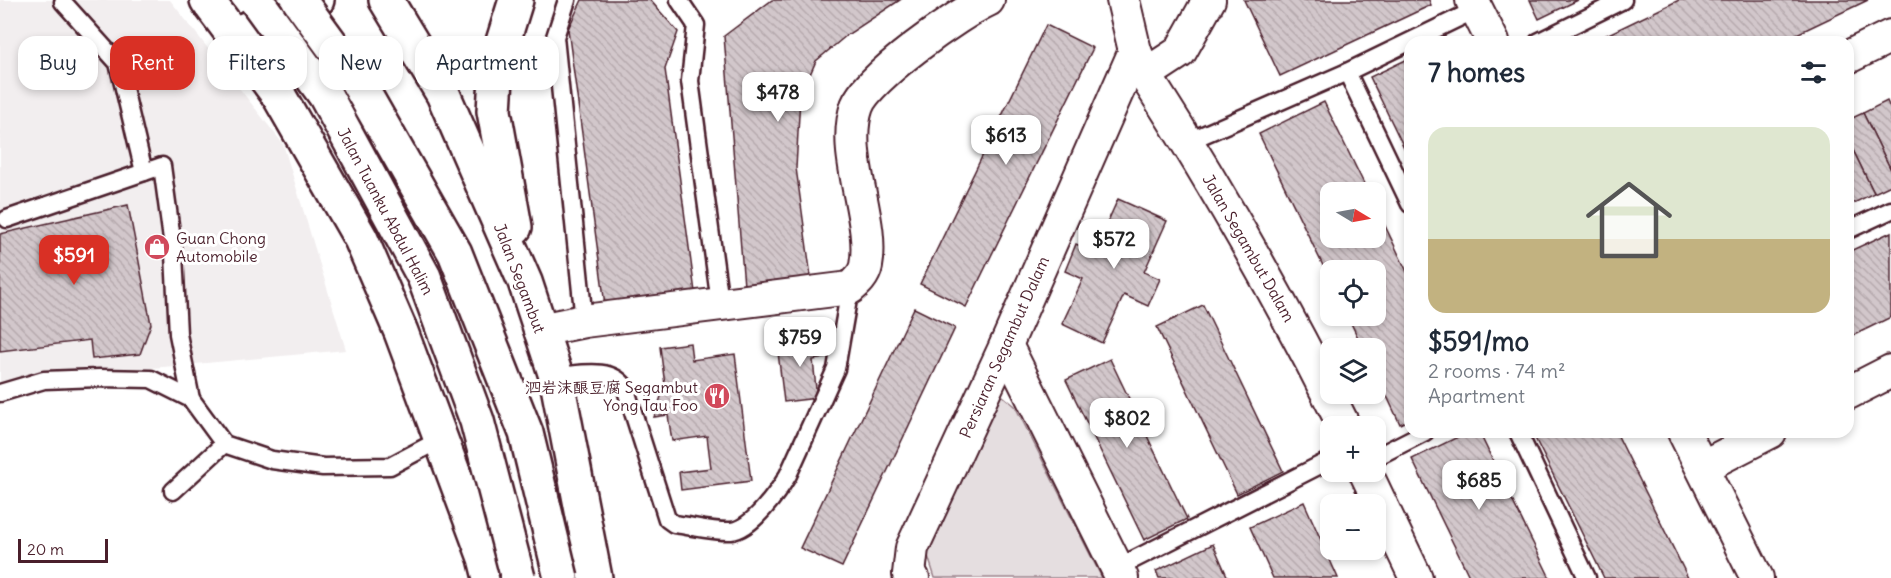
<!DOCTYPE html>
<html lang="en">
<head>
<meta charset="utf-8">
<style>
  body { margin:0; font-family:Delius,"LXGW WenKai TC",sans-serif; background:#f6f6f7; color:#1f2937; height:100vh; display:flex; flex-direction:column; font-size:22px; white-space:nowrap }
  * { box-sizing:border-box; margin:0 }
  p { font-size:20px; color:#747a83 }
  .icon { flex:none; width:33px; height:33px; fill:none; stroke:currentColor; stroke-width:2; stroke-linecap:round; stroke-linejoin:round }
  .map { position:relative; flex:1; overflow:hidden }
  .drawer { position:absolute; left:1404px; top:36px; width:450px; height:402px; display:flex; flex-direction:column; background:#fff; border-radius:18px; box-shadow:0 3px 9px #0003 }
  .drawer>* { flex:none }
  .banner { position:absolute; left:18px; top:36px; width:570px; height:54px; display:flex; gap:12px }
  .needle { width:39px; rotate:100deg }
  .fabs { position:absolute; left:1320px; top:182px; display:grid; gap:12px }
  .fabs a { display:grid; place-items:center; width:66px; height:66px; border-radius:12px; background:#fff; box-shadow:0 3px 9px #0003; font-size:30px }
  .scale { position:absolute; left:18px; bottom:15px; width:90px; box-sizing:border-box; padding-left:6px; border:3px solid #4a1f2b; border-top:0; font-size:16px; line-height:21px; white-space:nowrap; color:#4a1f2b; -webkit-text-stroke:4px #fff; paint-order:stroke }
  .price { position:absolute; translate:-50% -51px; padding:0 14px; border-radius:12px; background:#fff; color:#222; font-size:20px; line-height:39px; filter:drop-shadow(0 2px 3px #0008) }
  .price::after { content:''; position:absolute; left:50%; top:36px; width:18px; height:14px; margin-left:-9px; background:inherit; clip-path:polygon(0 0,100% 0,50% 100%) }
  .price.current { background:#d93025; color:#fff }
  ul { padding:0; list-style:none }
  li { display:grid; align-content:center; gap:12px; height:318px; padding:0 24px }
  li+li { border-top:2px solid #e0e1e3 }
  li span { display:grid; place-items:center; height:186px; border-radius:18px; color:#555 }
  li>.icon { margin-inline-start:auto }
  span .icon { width:108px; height:108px; fill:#fffc; stroke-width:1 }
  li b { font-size:26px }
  h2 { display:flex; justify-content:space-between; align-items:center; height:72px; padding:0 24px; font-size:26px }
  .chip { padding:0 21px; border-radius:18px; background:#fff; box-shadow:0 3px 9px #0003; font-size:21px; line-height:54px }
  .chip.current { background:#d93025; color:#fff }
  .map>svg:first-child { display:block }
</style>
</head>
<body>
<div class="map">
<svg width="1891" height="578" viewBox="0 0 1891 578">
  <defs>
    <pattern id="building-back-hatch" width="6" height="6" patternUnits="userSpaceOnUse" patternTransform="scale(1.5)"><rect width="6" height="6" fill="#d2c7cb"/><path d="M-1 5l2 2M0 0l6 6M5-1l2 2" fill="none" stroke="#b6aaae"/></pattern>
  </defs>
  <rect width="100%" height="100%" fill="#fff"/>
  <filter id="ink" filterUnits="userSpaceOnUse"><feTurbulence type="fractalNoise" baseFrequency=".0167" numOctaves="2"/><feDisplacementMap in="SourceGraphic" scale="12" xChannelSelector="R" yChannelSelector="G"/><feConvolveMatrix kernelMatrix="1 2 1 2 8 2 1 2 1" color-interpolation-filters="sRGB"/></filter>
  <g filter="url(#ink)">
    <path fill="#f2eeef" d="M0,0H170L283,144L346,350L0,382Z"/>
    <path fill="#e5dee0" stroke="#987e86" stroke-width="1.5" d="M998,392L1015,406L1102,578H935L927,553Z"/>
    <g fill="url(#building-back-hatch)" stroke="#4a1f2b" stroke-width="1.5">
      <path d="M582,0H650L678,32L665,69L695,292L605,305L568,29Z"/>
      <path d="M772,0H900L847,35L816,61L800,97L796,168L811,277L744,286L724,36Z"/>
      <path d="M1244,0H1429L1431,5L1280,76Z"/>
      <path d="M1530,0H1578L1539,19Z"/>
      <path d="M1679,0H1868L1780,42H1592Z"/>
      <path d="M1046,25L1093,48L966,307L920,284Z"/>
      <path d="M1410,58V160L1370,77Z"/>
      <path d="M1887,101L1891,110V170L1863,113Z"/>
      <path d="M1324,102L1368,192H1330V237H1376V207L1410,278V419L1400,424L1376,373V348H1363L1347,315H1376V270H1330V280L1259,134Z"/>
      <path d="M1863,113L1891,170V185L1874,193L1848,140V120Z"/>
      <path d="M1848,140L1874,193L1852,204L1848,196Z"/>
      <path d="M1118,199L1167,221L1144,272L1160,279L1148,306L1124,295L1102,343L1062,324L1083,279L1065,271L1076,244L1094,252Z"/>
      <path d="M128,205L151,324L140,354L92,359L90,340L0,351V234Z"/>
      <path d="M1891,232V317L1848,338V252Z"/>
      <path d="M1203,305L1283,471L1237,494L1157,327Z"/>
      <path d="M914,308L955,328L842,567L800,548Z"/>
      <path d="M823,338L825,358L813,360L817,398L784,402L777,344Z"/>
      <path d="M690,343L692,360L735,354L751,481L681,490L679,472L711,468L707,436L672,441L668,415L654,417L665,385L660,347Z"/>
      <path d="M1110,359L1187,519L1144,540L1066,380Z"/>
      <path d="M1468,432H1479L1550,578H1470L1412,459Z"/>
      <path d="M1532,432H1616L1688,578H1604Z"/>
      <path d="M1304,502L1338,578H1273L1250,527Z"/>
      <path d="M1213,544L1228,578H1159L1156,571Z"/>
    </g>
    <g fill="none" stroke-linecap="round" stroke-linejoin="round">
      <g stroke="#4a1f2b" stroke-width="21">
        <g id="lane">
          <path d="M567,0L555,37L584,321"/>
          <path d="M679,0L696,25L690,81L720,303"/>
          <path d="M63,2L118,63L144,172"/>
          <path d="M1538,42L1623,0"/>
          <path d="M1347,72L1410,204"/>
          <path d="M1189,141L1347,72L1477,9"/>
          <path d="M7,219L162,166L174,254L178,334L191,399"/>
          <path d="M1848,230L1891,210"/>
          <path d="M556,376C579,375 610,366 625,387L667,519L674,524C692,526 713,532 731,531C752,529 778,492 788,475L836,369L850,288"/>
          <path d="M0,393L44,380L99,378L151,379L191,399L224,444L272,460L323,467L390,466L441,439"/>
          <path d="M1518,432L1587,578"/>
          <path d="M1376,457L1425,432"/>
          <path d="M173,491L224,444"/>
          <path d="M1117,568L1330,460"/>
        </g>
      </g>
      <g stroke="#4a1f2b" stroke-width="36">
        <g id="street">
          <path d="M1123,0L1135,51L1145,75L1180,52L1209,0"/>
          <path d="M1472,0L1493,42"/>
          <path d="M1848,57L1891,36"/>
          <path d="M1145,75C1218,189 1284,305 1344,426"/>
          <path d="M540,330L584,321L850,288C857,282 864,276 866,266C875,219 840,154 857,106C868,77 958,14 988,0"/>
          <path d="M1006,345L1122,578"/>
          <path d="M1848,393L1891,371"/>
          <path d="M1684,432L1757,578"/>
          <path d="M1702,467L1770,432"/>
          <path d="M1365,471L1416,578"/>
          <path d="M913,578L909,574L912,548L1006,345L1135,51"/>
        </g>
      </g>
      <g stroke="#4a1f2b" stroke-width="38">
        <path id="secondary" d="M232,35L317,0"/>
      </g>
      <g stroke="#4a1f2b" stroke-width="38">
        <g id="primary">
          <path d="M207,0L279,96L361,239L401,332L485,558L490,578"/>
          <path d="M386,0L443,94L525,282L556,376L595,578"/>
          <path d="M515,227L494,111L497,61L516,0"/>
        </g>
      </g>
      <use href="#lane" stroke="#fff" stroke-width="16"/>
      <use href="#street" stroke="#fff" stroke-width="32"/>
      <use href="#secondary" stroke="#fff" stroke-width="33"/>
      <use href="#primary" stroke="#fff" stroke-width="33"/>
      <g stroke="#4a1f2b" stroke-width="38" stroke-linecap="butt">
        <g id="primary-bridge">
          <path d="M256,0L325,95L424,277L477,421L518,578"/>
          <path d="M299,0L353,74L455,253L526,433L561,578"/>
        </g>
      </g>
      <use href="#primary-bridge" stroke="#fff" stroke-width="33"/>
    </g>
  </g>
  <defs>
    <g id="shop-disc" transform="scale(1.35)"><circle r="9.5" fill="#d1495b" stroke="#fff"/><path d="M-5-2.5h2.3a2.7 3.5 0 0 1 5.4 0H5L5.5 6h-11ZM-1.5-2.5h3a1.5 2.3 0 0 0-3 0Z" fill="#fff"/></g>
    <g id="restaurant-disc" transform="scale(1.35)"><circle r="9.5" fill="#d1495b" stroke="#fff"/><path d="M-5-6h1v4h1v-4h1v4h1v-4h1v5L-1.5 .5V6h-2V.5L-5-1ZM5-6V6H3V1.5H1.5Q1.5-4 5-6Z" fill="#fff"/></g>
  </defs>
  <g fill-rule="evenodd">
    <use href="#shop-disc" x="157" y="247"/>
    <use href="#restaurant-disc" x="717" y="396"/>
  </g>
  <g text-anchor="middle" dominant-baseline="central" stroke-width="6" stroke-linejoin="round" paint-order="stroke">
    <g font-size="16" fill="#4a1f2b" stroke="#fff">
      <text transform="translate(386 211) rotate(62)">Jalan Tuanku Abdul Halim</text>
      <text transform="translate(1249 248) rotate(60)">Jalan Segambut Dalam</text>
      <text transform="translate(520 278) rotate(69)">Jalan Segambut</text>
      <text transform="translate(1004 347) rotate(-66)">Persiaran Segambut Dalam</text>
    </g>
    <g font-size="16" fill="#4a1f2b" stroke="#fff" text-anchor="start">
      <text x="176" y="238">Guan Chong<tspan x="176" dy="18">Automobile</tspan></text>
      <text x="698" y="387" text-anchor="end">泗岩沫酿豆腐 Segambut<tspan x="698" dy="18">Yong Tau Foo</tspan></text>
    </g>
  </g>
</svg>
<div class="fabs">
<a><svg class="needle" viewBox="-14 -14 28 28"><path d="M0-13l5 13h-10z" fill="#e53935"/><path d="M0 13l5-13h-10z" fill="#747a83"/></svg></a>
<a><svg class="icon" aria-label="locate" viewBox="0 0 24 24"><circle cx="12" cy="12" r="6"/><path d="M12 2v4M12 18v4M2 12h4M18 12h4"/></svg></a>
<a><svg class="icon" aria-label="layers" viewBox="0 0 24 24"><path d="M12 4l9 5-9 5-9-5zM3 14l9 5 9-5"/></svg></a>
<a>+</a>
<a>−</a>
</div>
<div class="scale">20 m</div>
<b class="price" style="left:778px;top:123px">$478</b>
<b class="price" style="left:1006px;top:166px">$613</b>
<b class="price" style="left:1114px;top:270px">$572</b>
<b class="price current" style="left:74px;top:286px">$591</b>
<b class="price" style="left:800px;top:368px">$759</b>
<b class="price" style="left:1127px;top:449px">$802</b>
<b class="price" style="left:1479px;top:511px">$685</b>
<div class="banner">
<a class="chip">Buy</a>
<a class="chip current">Rent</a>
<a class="chip">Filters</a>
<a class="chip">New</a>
<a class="chip">Apartment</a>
</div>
<section class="drawer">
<h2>7 homes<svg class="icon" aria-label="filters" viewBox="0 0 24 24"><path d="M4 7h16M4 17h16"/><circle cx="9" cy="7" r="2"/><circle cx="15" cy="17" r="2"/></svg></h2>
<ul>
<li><span style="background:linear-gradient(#dfe7d0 60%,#c2b280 0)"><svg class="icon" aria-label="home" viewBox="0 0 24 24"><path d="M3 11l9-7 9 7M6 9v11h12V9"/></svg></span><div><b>$591/mo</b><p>2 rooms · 74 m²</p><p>Apartment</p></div></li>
</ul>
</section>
</div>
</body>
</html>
